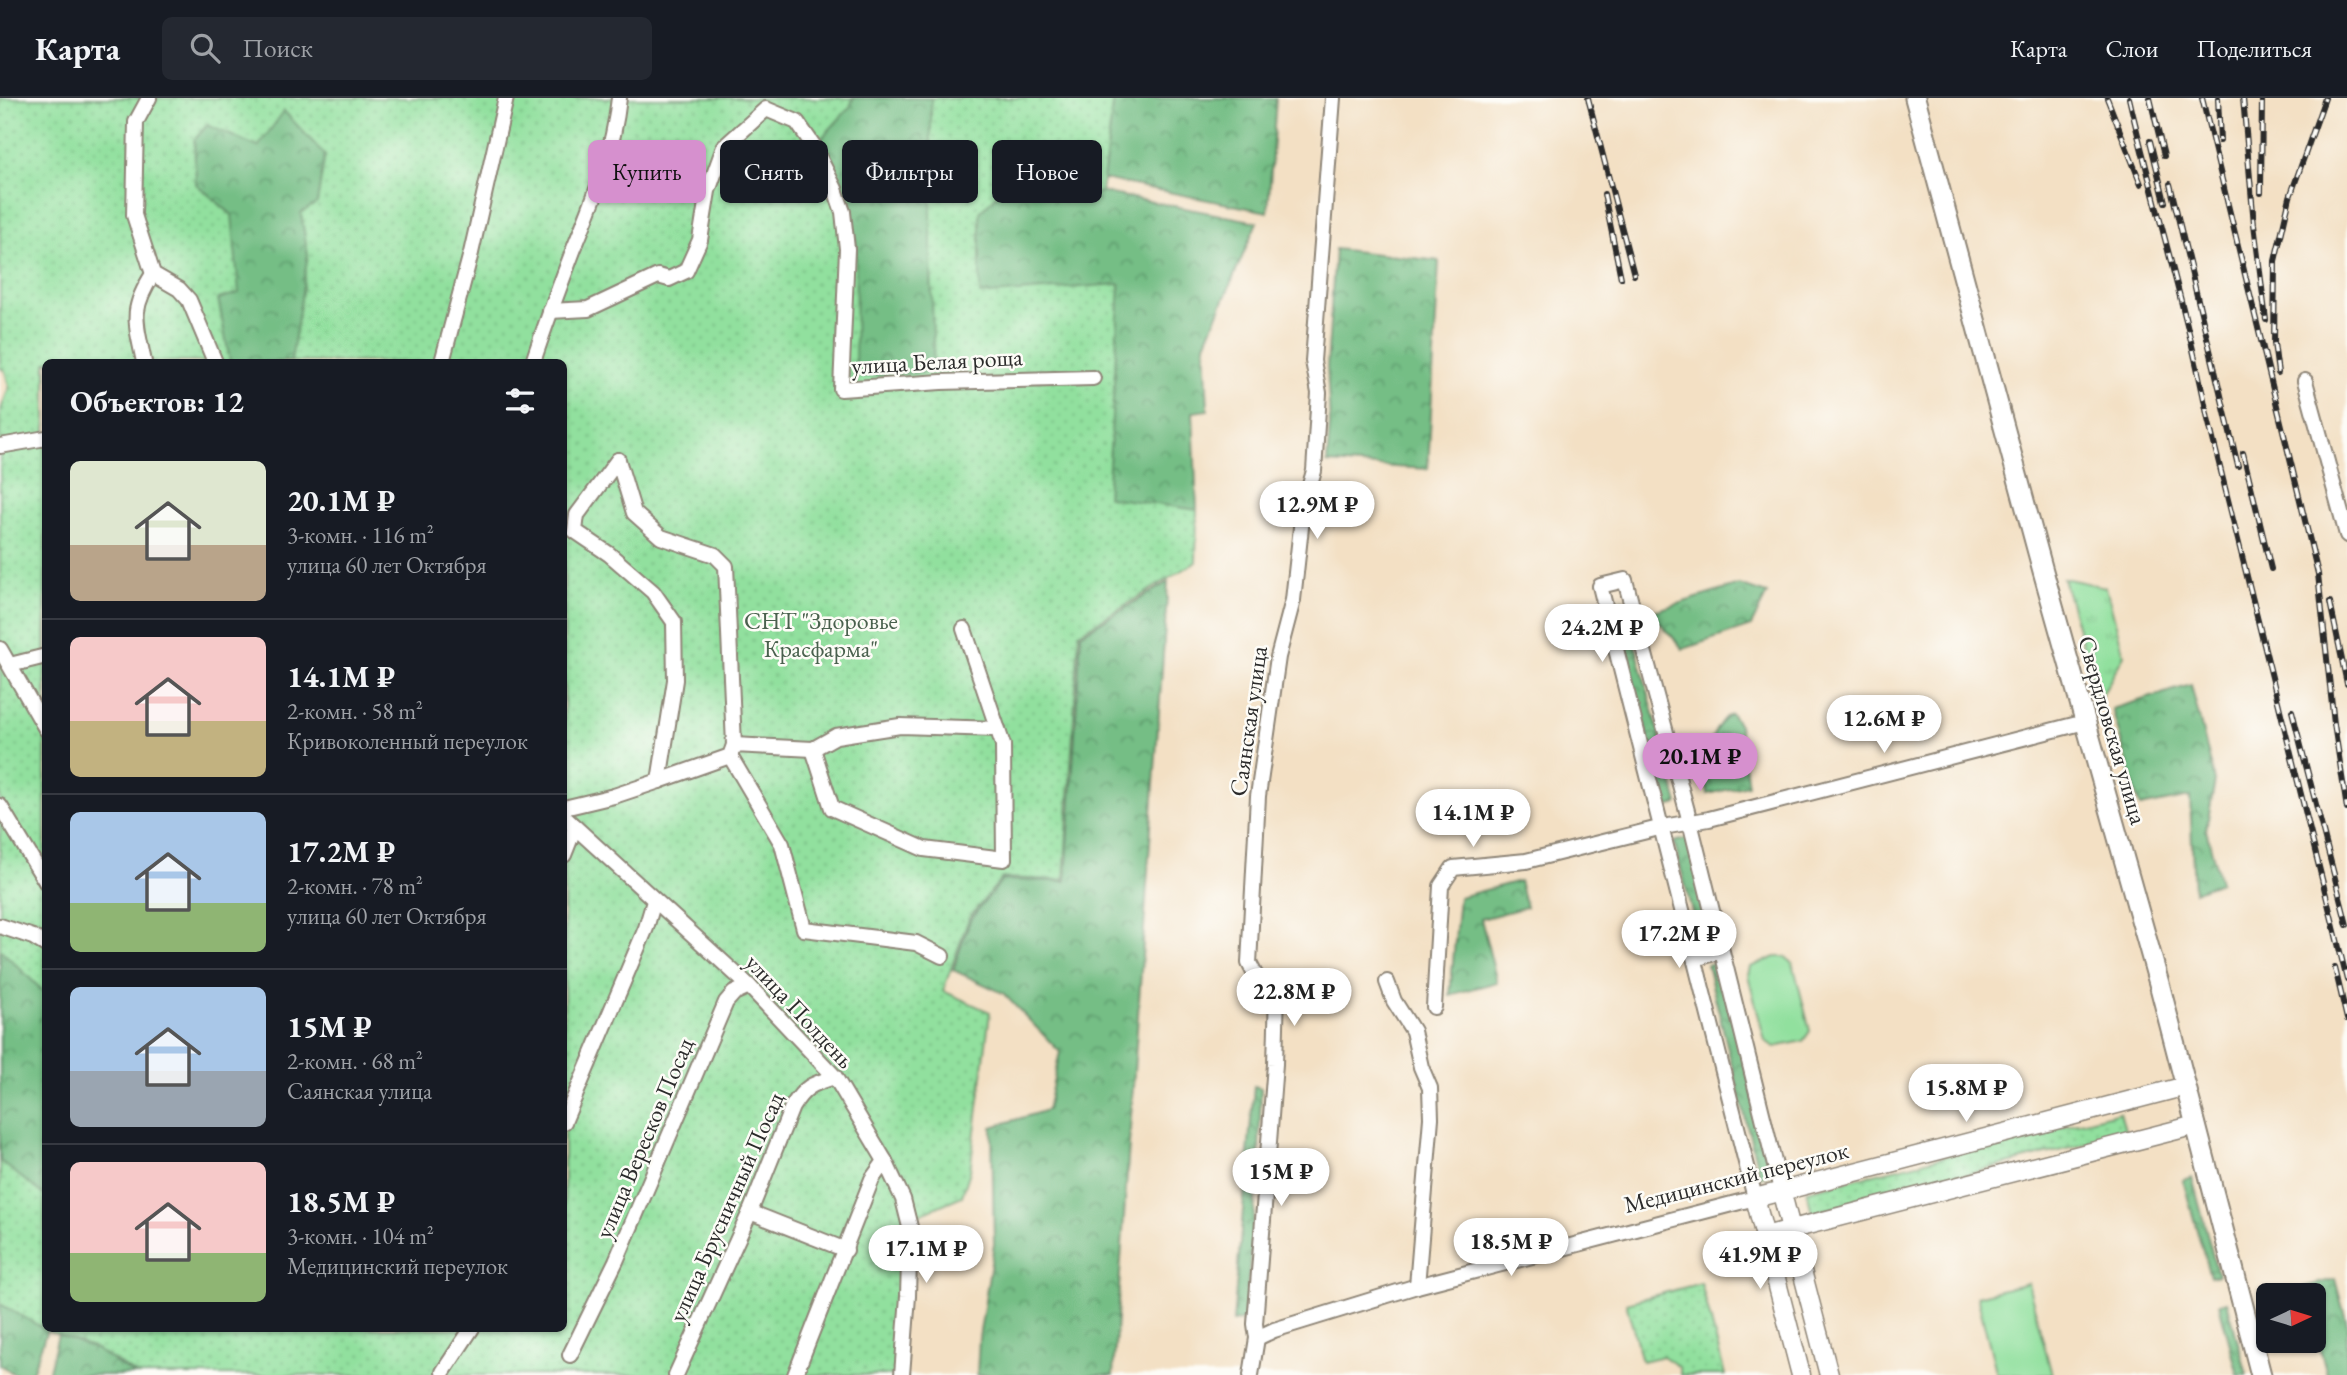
<!DOCTYPE html>
<html lang="ru">
<head>
<meta charset="utf-8">
<style>
  body { margin:0; font-family:"EB Garamond",serif; background:#242831; color:#f1f3f6; height:100vh; display:flex; flex-direction:column; font-size:26px; white-space:nowrap }
  * { box-sizing:border-box; margin:0 }
  p { font-size:23px; color:#9ea1a6 }
  .icon { flex:none; width:38px; height:38px; fill:none; stroke:currentColor; stroke-width:2; stroke-linecap:round; stroke-linejoin:round }
  .map { position:relative; flex:1; overflow:hidden }
  .details { position:absolute; left:42px; top:261px; width:525px; height:973px; display:flex; flex-direction:column; background:#171b24; border-radius:10px; box-shadow:0 2px 5px #0004 }
  .details>* { flex:none }
  .guide { position:absolute; left:588px; top:42px; width:665px; height:63px; display:flex; gap:14px }
  .needle { width:46px; rotate:86deg }
  .tools { position:absolute; left:2256px; top:1185px; display:grid; gap:14px }
  .tools a { display:grid; place-items:center; width:70px; height:70px; border-radius:10px; background:#171b24; box-shadow:0 2px 5px #0004; font-size:35px }
  .price { position:absolute; translate:-50% -60px; padding:0 16px; border-radius:24px; background:#fff; color:#222; font-size:23px; line-height:46px; filter:drop-shadow(0 2px 4px #0008) }
  .price::after { content:''; position:absolute; left:50%; top:42px; width:21px; height:16px; margin-left:-10px; background:inherit; clip-path:polygon(0 0,100% 0,50% 100%) }
  .price.on { background:#d690ce; color:#111 }
  ul { padding:0; list-style:none }
  li { display:flex; align-items:center; gap:21px; height:175px; padding:0 28px }
  li+li { border-top:2px solid #363941 }
  li span { display:grid; place-items:center; flex:none; width:196px; height:140px; border-radius:10px; color:#555 }
  li>.icon { margin-inline-start:auto }
  span .icon { width:84px; height:84px; fill:#fffc; stroke-width:1 }
  li b { font-size:30px }
  h2 { display:flex; justify-content:space-between; align-items:center; height:84px; padding:0 28px; font-size:30px }
  .chip { padding:0 24px; border-radius:10px; background:#171b24; box-shadow:0 2px 5px #0004; font-size:24px; line-height:63px }
  .chip.on { background:#d690ce; color:#111 }
  header { display:flex; align-items:center; gap:42px; box-sizing:border-box; height:98px; padding:0 35px; background:#171b24; border-bottom:2px solid #363941 }
  header strong { font-size:33px }
  nav { display:flex; gap:38px; margin-inline-start:auto; font-size:24px }
  .search { width:490px; height:63px; background:#242831; display:flex; align-items:center; gap:18px; box-sizing:border-box; padding:0 24px; border-radius:10px; color:#9ea1a6; font-size:26px }
  .map>svg:first-child { display:block }
</style>
</head>
<body>
<header>
<strong>Карта</strong>
<div class="search"><svg class="icon" aria-label="search" viewBox="0 0 24 24"><circle cx="10" cy="10" r="6"/><path d="M15 15l6 6"/></svg>Поиск</div>
<nav><a>Карта</a><a>Слои</a><a>Поделиться</a></nav>
</header>
<div class="map">
<svg width="2347" height="1277" viewBox="0 0 2347 1277">
  <defs>
    <pattern id="grass-tufts" width="24" height="20" patternUnits="userSpaceOnUse" patternTransform="scale(1.75)"><rect width="24" height="20" fill="#91e09e"/><path d="M3 7l-1-3M5 7V3M7 7l1-3M15 17l-1-3M17 17v-4M19 17l1-3" fill="none" stroke="#7dc088"/></pattern>
    <pattern id="forest-crowns" width="20" height="18" patternUnits="userSpaceOnUse" patternTransform="scale(1.75)"><rect width="20" height="18" fill="#74be85"/><path d="M2 6a3 3 0 1 1 6 0M12 15a3 3 0 1 1 6 0" fill="none" stroke="#5f9b6d"/></pattern>
    <pattern id="park-dots" width="8" height="8" patternUnits="userSpaceOnUse" patternTransform="scale(1.75)"><rect width="8" height="8" fill="#91e09e"/><path d="M2 2h.1M6 6h.1" fill="none" stroke="#7dc088" stroke-width="1.8" stroke-linecap="round"/></pattern>
  </defs>
  <rect width="100%" height="100%" fill="#fdfcf7"/>
  <filter id="ink" filterUnits="userSpaceOnUse"><feTurbulence type="fractalNoise" baseFrequency=".0143" numOctaves="2"/><feDisplacementMap in="SourceGraphic" scale="14" xChannelSelector="R" yChannelSelector="G"/><feConvolveMatrix kernelMatrix="1 2 1 2 8 2 1 2 1" color-interpolation-filters="sRGB"/></filter>
  <filter id="wash" filterUnits="userSpaceOnUse"><feTurbulence type="fractalNoise" baseFrequency=".00686" numOctaves="4" result="noise"/><feDisplacementMap in="SourceGraphic" scale="28" xChannelSelector="R" yChannelSelector="G"/><feGaussianBlur stdDeviation="1.57" result="paint"/><feColorMatrix in="noise" values="0 0 0 0 0 0 0 0 0 0 0 0 0 0 0 0 0 1.4 0 .05"/><feComposite in="paint" operator="in"/></filter>
  <g filter="url(#wash)">
    <rect width="100%" height="100%" fill="#f3e0c4"/>
    <path fill="url(#grass-tufts)" stroke="#5e8664" stroke-width="2" d="M2063,480L2106,489L2124,557L2099,603Z"/>
    <g fill="url(#forest-crowns)" stroke="#507458" stroke-width="2">
      <path d="M853,0H931V163L934,275L854,279L856,148L820,42L850,9Z"/>
      <path d="M1114,0H1276L1268,114L1103,81Z"/>
      <path d="M284,13L325,57L317,106L301,116L308,157L291,264H230L218,200L232,117L196,86L194,42L207,27Z"/>
      <path d="M1032,61L1086,98L1101,94L1257,124L1205,246L1208,312L1193,314L1197,412L1107,399L1120,186L980,197V114Z"/>
      <path d="M1335,151L1439,163L1428,371L1327,365L1330,326L1327,269Z"/>
      <path d="M1168,484L1113,1277H977L979,1240L994,1146L992,1029L1047,1012L1060,954L1003,895L953,872L970,822L1002,782L1066,783L1081,536Z"/>
      <path d="M1739,487L1767,496L1751,528L1683,551L1651,514Z"/>
      <path d="M1623,501L1678,706L1666,709L1613,504Z"/>
      <path d="M2191,587L2215,683L2206,732L2220,784L2194,794L2190,699L2140,709L2112,611Z"/>
      <path d="M1731,616L1739,627L1748,687L1708,696L1701,661C1709,649 1718,620 1731,616Z"/>
      <path d="M1689,740L1715,840L1700,844L1674,744Z"/>
      <path d="M1519,783L1526,809L1481,821L1497,884L1450,897L1459,799Z"/>
      <path d="M0,851L45,895V1098L0,1063Z"/>
      <path d="M1719,863L1772,1075L1760,1079L1707,867Z"/>
      <path d="M1254,988L1261,990L1259,1055L1245,1221L1233,1224Z"/>
      <path d="M2192,1079L2218,1177L2210,1179L2183,1082Z"/>
      <path d="M2335,1181L2347,1226V1277H2327L2314,1226V1197H2306L2304,1189Z"/>
      <path d="M2227,1204L2247,1277H2238L2219,1206Z"/>
      <path d="M0,1206L47,1232L31,1277H16L0,1267Z"/>
      <path d="M58,1236L95,1251L135,1277H48Z"/>
    </g>
    <g fill="url(#park-dots)" stroke="#5e8664" stroke-width="2">
      <path d="M0,0H853L850,9L820,42L848,97L856,148L855,279L934,274L931,163V0H1114L1101,94L1086,98L1032,61L980,114V197L1120,186L1107,399L1197,412L1196,464L1079,535L1064,782L1002,780L969,820L943,893L990,914L970,1073L962,1098L904,1123L896,1277H138L95,1251L47,1232L0,1206V1063L45,1098L46,1230H564V264H291L308,157L301,115L317,105L325,57L284,13L258,49L207,27L194,42L196,86L232,117L239,195L218,201L230,264H46L45,895L0,851V314L9,289L5,273L0,270Z"/>
      <path d="M2120,1014L2126,1036L1812,1115L1807,1093Z"/>
      <path d="M1701,1185L1725,1277H1681L1679,1269L1663,1258L1642,1263L1626,1205Z"/>
    </g>
    <g fill="#91e09e" stroke="#5e8664" stroke-width="2">
      <path d="M1776,859H1785L1793,865L1810,933L1803,943L1775,949L1765,943L1748,877L1750,869Z"/>
      <path d="M2028,1185L2052,1277H1997L1977,1198Z"/>
    </g>
  </g>
  <g filter="url(#ink)">
    <g fill="none" stroke-linecap="round" stroke-linejoin="round">
      <g stroke="#8f8678" stroke-width="18">
        <g id="minor">
          <path d="M149,0L136,24L134,117L153,176L179,191L189,202L215,264"/>
          <path d="M550,213L588,211L658,178L669,181L686,173L700,142L708,93L724,49L766,11L797,24L813,47L835,91L843,114L847,151L841,291L941,284L1093,280"/>
          <path d="M144,264C136,224 129,213 153,176"/>
          <path d="M442,264L471,155L506,0"/>
          <path d="M533,264C545,227 559,190 573,153C594,101 613,56 619,0"/>
          <path d="M2305,283L2347,437"/>
          <path d="M0,348L46,340"/>
          <path d="M618,362L634,415L661,439L715,457L726,468L734,647"/>
          <path d="M0,551L46,631"/>
          <path d="M10,567L46,558"/>
          <path d="M813,651L832,710L924,751L1004,761L1003,647L964,531"/>
          <path d="M730,658L782,746L804,831L916,845L942,858"/>
          <path d="M659,683L730,658L734,647L813,651L836,638L900,628L998,631"/>
          <path d="M0,708L46,784"/>
          <path d="M564,710L614,698L659,683L675,582L674,524L653,494L609,456L575,433L577,417L618,362"/>
          <path d="M564,719L749,888L835,979L885,1063L903,1101L910,1129L908,1198L902,1277"/>
          <path d="M564,757L575,729"/>
          <path d="M0,828L33,839L46,847"/>
          <path d="M1695,861L1721,853"/>
          <path d="M1387,884L1394,903L1413,933L1421,969L1430,990L1431,1020L1417,1188"/>
          <path d="M1434,909L1441,788L1453,770L1526,763L1663,729L1709,721L2085,624"/>
          <path d="M564,1024L646,830L654,803"/>
          <path d="M750,1114L846,1152"/>
          <path d="M1257,1240L1274,1232L1417,1188L1755,1100L1600,488L1625,482L1690,724L1781,1092"/>
          <path d="M570,1257L616,1163L726,904L734,895L749,888"/>
          <path d="M443,1274L472,1230"/>
          <path d="M676,1277L750,1114L792,1009C805,988 812,986 835,979"/>
          <path d="M795,1277L872,1081L885,1063"/>
          <path d="M1251,1277L1257,1240L1255,1226L1275,966L1277,893L1262,890L1249,865L1258,698L1278,559L1293,502L1303,411L1314,373L1319,295L1313,263L1333,0"/>
        </g>
      </g>
      <g stroke="#8f8678" stroke-width="21">
        <g id="major">
          <path d="M1781,1092L1829,1277"/>
          <path d="M1765,1138L2196,1027"/>
          <path d="M1801,1277L1755,1100L2186,988"/>
        </g>
      </g>
      <g stroke="#8f8678" stroke-width="23">
        <path id="highway" d="M1915,0L2043,473L2160,889L2261,1277"/>
      </g>
      <use href="#minor" stroke="#fff" stroke-width="14"/>
      <use href="#major" stroke="#fff" stroke-width="18"/>
      <use href="#highway" stroke="#fff" stroke-width="19"/>
      <g stroke="#2b2b2b" stroke-width="6">
        <g id="rail">
          <path d="M1588,0L1634,177"/>
          <path d="M2107,0L2141,86"/>
          <path d="M2129,0C2154,107 2187,213 2208,321L2347,882"/>
          <path d="M2150,0L2164,58"/>
          <path d="M2202,0L2318,476L2334,626L2347,711"/>
          <path d="M2218,0L2220,43"/>
          <path d="M2243,0L2254,126L2266,222"/>
          <path d="M2150,43L2165,104"/>
          <path d="M2170,86L2238,368"/>
          <path d="M2261,95L2262,0"/>
          <path d="M1604,96L1621,180"/>
          <path d="M2278,275L2274,245L2275,163L2290,99L2325,0"/>
          <path d="M2243,355L2271,471"/>
          <path d="M2330,504L2347,586"/>
          <path d="M2292,613L2347,827"/>
          <path d="M2335,870L2347,921"/>
        </g>
      </g>
      <use href="#rail" stroke="#fdfcf7" stroke-width="3.5" stroke-dasharray="10" stroke-linecap="butt"/>
    </g>
  </g>
  <g text-anchor="middle" dominant-baseline="central" stroke-width="5" stroke-linejoin="round" paint-order="stroke">
    <g font-size="24" fill="#2b2b2b" stroke="#fdfcf7">
      <text transform="translate(937 263) rotate(-3)">улица Белая роща</text>
      <text transform="translate(1248 623) rotate(-82)">Саянская улица</text>
      <text transform="translate(2113 632) rotate(74)">Свердловская улица</text>
      <text transform="translate(800 913) rotate(47)">улица Полдень</text>
      <text transform="translate(644 1040) rotate(-67)">улица Вересков Посад</text>
      <text transform="translate(1736 1079) rotate(-14)">Медицинский переулок</text>
      <text transform="translate(726 1109) rotate(-66)">улица Брусничный Посад</text>
    </g>
    <g font-size="24" fill="#4a614e" stroke="#fdfcf7">
      <text x="821" y="522">СНТ "Здоровье<tspan x="821" dy="28">Красфарма"</tspan></text>
    </g>
  </g>
</svg>
<div class="tools">
<a><svg class="needle" viewBox="-14 -14 28 28"><path d="M0-13l5 13h-10z" fill="#e53935"/><path d="M0 13l5-13h-10z" fill="#9ea1a6"/></svg></a>
</div>
<b class="price" style="left:1317px;top:443px">12.9M ₽</b>
<b class="price" style="left:1602px;top:566px">24.2M ₽</b>
<b class="price" style="left:1884px;top:657px">12.6M ₽</b>
<b class="price on" style="left:1700px;top:695px">20.1M ₽</b>
<b class="price" style="left:1473px;top:751px">14.1M ₽</b>
<b class="price" style="left:1679px;top:872px">17.2M ₽</b>
<b class="price" style="left:1294px;top:930px">22.8M ₽</b>
<b class="price" style="left:1966px;top:1026px">15.8M ₽</b>
<b class="price" style="left:1281px;top:1110px">15M ₽</b>
<b class="price" style="left:1511px;top:1180px">18.5M ₽</b>
<b class="price" style="left:926px;top:1187px">17.1M ₽</b>
<b class="price" style="left:1760px;top:1193px">41.9M ₽</b>
<div class="guide">
<a class="chip on">Купить</a>
<a class="chip">Снять</a>
<a class="chip">Фильтры</a>
<a class="chip">Новое</a>
</div>
<section class="details">
<h2>Объектов: 12<svg class="icon" aria-label="filters" viewBox="0 0 24 24"><path d="M4 7h16M4 17h16"/><circle cx="9" cy="7" r="2"/><circle cx="15" cy="17" r="2"/></svg></h2>
<ul>
<li><span style="background:linear-gradient(#dfe7d0 60%,#b9a48a 0)"><svg class="icon" aria-label="home" viewBox="0 0 24 24"><path d="M3 11l9-7 9 7M6 9v11h12V9"/></svg></span><div><b>20.1M ₽</b><p>3-комн. · 116 m²</p><p>улица 60 лет Октября</p></div></li>
<li><span style="background:linear-gradient(#f6c9c9 60%,#c2b280 0)"><svg class="icon" aria-label="home" viewBox="0 0 24 24"><path d="M3 11l9-7 9 7M6 9v11h12V9"/></svg></span><div><b>14.1M ₽</b><p>2-комн. · 58 m²</p><p>Кривоколенный переулок</p></div></li>
<li><span style="background:linear-gradient(#a9c7e8 65%,#8fb573 0)"><svg class="icon" aria-label="home" viewBox="0 0 24 24"><path d="M3 11l9-7 9 7M6 9v11h12V9"/></svg></span><div><b>17.2M ₽</b><p>2-комн. · 78 m²</p><p>улица 60 лет Октября</p></div></li>
<li><span style="background:linear-gradient(#a9c7e8 60%,#9aa5b1 0)"><svg class="icon" aria-label="home" viewBox="0 0 24 24"><path d="M3 11l9-7 9 7M6 9v11h12V9"/></svg></span><div><b>15M ₽</b><p>2-комн. · 68 m²</p><p>Саянская улица</p></div></li>
<li><span style="background:linear-gradient(#f6c9c9 65%,#8fb573 0)"><svg class="icon" aria-label="home" viewBox="0 0 24 24"><path d="M3 11l9-7 9 7M6 9v11h12V9"/></svg></span><div><b>18.5M ₽</b><p>3-комн. · 104 m²</p><p>Медицинский переулок</p></div></li>
</ul>
</section>
</div>
</body>
</html>
